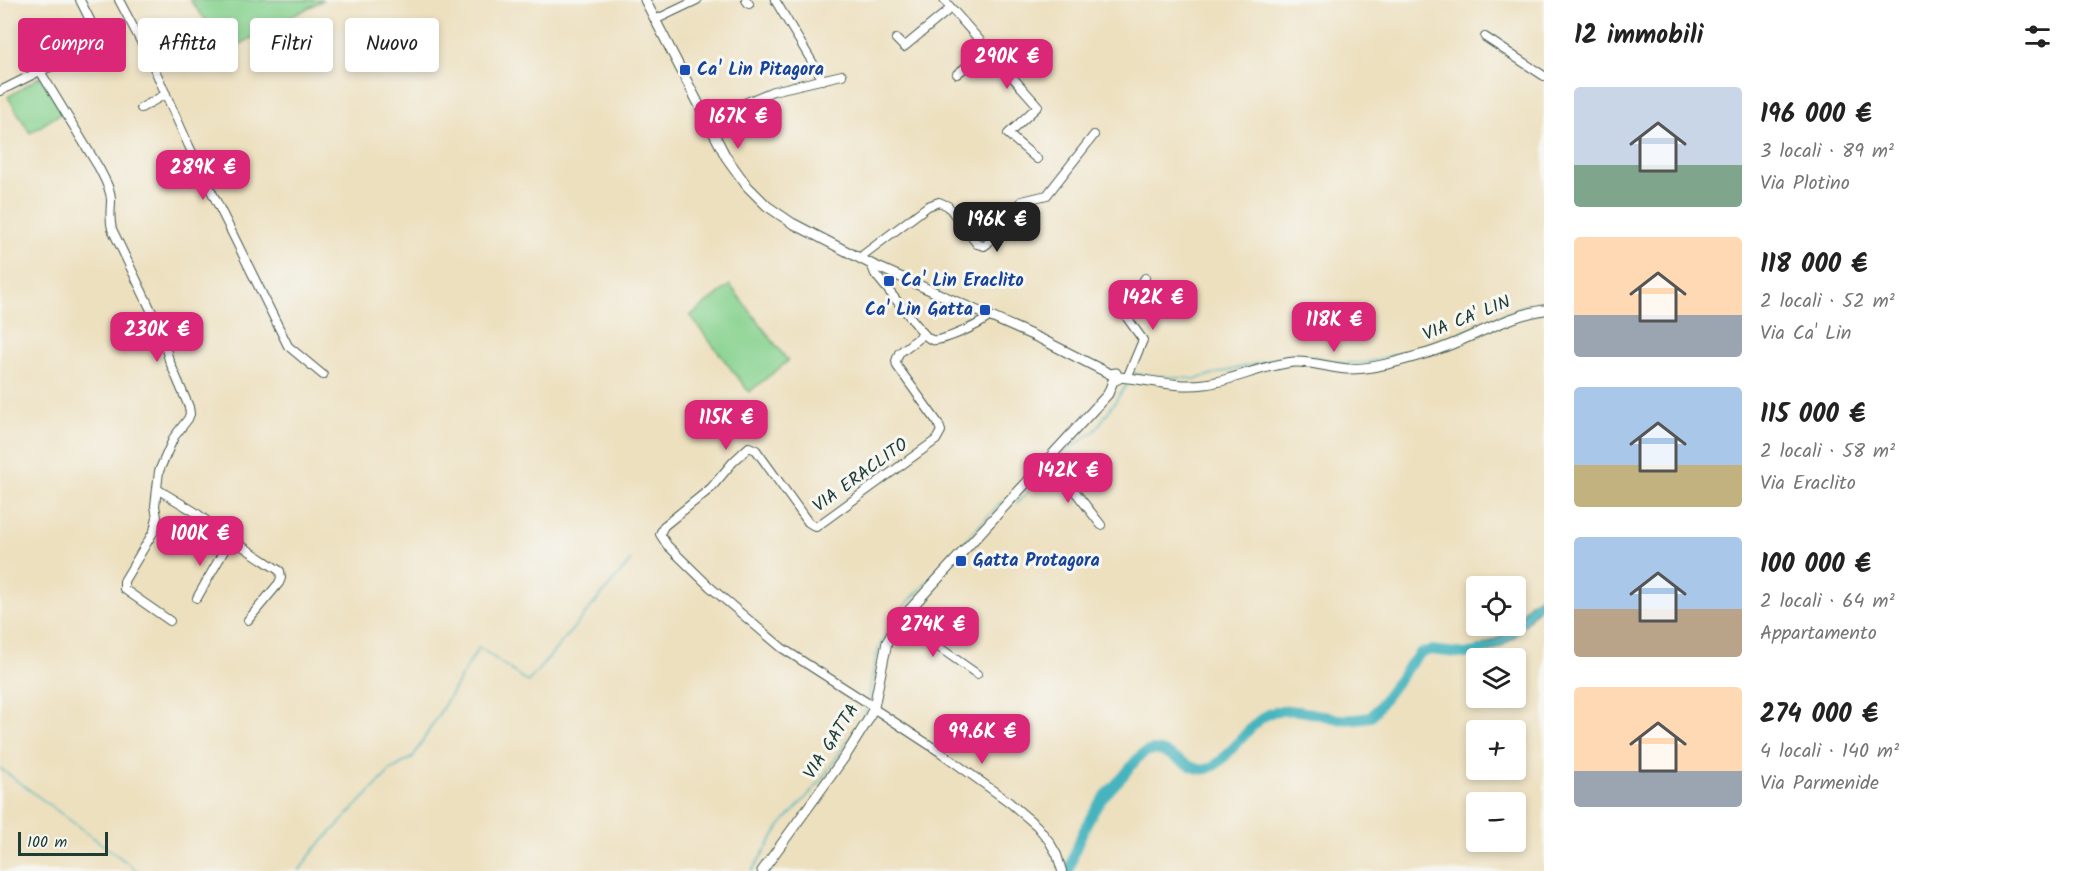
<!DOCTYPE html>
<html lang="it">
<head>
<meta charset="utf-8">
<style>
  body { margin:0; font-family:Kalam,sans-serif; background:#f6f6f6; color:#222; height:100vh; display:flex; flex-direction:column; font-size:22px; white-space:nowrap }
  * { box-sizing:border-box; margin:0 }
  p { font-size:20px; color:#767676 }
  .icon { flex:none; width:33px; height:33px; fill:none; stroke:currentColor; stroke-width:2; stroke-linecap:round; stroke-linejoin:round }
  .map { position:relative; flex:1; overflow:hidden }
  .drawer { display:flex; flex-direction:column; background:#fff; width:540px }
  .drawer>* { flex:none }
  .guide { position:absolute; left:18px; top:18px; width:570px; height:54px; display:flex; gap:12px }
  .fabs { position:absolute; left:1466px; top:576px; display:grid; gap:12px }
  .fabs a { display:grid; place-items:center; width:60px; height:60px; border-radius:6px; background:#fff; box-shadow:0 3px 9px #0003; font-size:30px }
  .scale { position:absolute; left:18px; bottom:15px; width:90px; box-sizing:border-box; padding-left:6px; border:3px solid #1f3d34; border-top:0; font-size:16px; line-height:21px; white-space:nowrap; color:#1f3d34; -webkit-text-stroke:4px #f6f6f2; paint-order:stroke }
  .price { position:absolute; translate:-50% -51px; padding:0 14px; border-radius:12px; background:#db2777; color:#fff; font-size:20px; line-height:39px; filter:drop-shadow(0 2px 3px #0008) }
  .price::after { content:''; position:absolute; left:50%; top:36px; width:18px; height:14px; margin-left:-9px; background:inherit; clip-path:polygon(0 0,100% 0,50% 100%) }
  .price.selected { background:#222; color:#fff }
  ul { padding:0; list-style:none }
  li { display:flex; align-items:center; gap:18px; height:150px; padding:0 30px }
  li span { display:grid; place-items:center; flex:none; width:168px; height:120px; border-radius:6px; color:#555 }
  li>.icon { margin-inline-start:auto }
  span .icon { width:72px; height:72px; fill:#fffc; stroke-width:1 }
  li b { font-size:26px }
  h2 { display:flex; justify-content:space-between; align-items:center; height:72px; padding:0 30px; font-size:26px }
  .tag { padding:0 21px; border-radius:6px; background:#fff; box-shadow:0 3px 9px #0003; font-size:21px; line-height:54px }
  .tag.selected { background:#db2777; color:#fff }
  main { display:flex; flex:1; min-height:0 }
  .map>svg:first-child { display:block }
</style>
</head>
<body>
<main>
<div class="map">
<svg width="1544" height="871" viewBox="0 0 1544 871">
  <rect width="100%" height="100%" fill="#f6f6f2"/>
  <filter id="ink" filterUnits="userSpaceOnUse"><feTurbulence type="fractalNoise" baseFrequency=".0167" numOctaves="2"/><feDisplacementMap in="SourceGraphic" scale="12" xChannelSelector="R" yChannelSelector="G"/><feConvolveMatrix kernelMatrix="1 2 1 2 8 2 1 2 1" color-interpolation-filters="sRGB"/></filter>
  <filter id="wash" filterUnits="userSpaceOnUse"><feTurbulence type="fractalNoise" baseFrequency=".008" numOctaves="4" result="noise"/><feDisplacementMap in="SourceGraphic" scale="24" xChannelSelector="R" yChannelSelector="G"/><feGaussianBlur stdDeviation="1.35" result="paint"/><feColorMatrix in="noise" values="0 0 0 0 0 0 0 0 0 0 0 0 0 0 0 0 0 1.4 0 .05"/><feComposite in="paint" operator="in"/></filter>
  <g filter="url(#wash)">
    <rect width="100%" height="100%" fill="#ede0bf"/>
    <g fill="#87d28f" stroke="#538862" stroke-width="1.5">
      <path d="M190,0H323L229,50Z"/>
      <path d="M41,76L63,112L30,133L8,97Z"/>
      <path d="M730,285L788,361L749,392L690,316Z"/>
    </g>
    <path fill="#45b4be" stroke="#327879" stroke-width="1.5" d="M1544,594V603C1534,612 1528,622 1520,631C1506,647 1486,655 1466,658L1467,650C1485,646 1499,639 1512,626H1515V623L1530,603Z"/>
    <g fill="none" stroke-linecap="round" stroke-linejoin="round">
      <g stroke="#45b4be" stroke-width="1.5">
        <path d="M1134,374L1195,379L1290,355L1309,356L1345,363H1365L1416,349L1452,337L1523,306L1544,303"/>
        <path d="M1055,462L1066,451L1095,431L1127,384"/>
        <path d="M1017,503L1050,468"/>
        <path d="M869,699C873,666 878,637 899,612L1002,501"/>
        <path d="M0,768L138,871"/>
        <path d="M299,871L314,850L391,770L413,757L479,647L528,682L631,560"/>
        <path d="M752,871L780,826L820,782L862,719L867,707"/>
      </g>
      <path stroke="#45b4be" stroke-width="10" d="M1069,871C1075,848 1086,822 1100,802C1107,792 1116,784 1125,774C1135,762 1143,746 1161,751C1174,755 1186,766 1199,769C1223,775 1248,718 1274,712C1297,707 1316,715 1338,719C1349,721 1360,718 1371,717L1408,667L1420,653L1431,650L1465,654L1480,651"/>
    </g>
  </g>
  <g filter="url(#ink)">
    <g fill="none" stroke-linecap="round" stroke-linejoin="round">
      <g stroke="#3e5549" stroke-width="10">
        <g id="minor">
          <path d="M119,0L150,59L189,146L288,346L323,375"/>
          <path d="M746,0L749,4"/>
          <path d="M775,0L823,80"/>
          <path d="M944,0L1038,106L1008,134L1037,159"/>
          <path d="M655,20L697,0"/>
          <path d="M1485,37L1544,76"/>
          <path d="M896,39L904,47L951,8"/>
          <path d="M40,71L99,168C104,178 111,189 111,200C111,210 109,218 112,229L161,331L169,360L189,407L190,414L188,419L174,437L159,471L155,506L157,517L154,531L124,581V589L170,621"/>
          <path d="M957,74L988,49"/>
          <path d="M0,91L40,71L80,55L91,47L95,39L94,28L80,0"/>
          <path d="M141,108L166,94"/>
          <path d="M706,119L773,91L842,75"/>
          <path d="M863,259V255L928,206L939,202L948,206L977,244L984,246L987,244L1022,201L1047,195L1094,135"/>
          <path d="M871,264L875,274L924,334C926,336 929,339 932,340C942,342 984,323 989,316"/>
          <path d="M1127,378L1143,340L1125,315L1126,310L1145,278"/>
          <path d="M1047,461L1056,467L1101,525"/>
          <path d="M157,489L195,512L225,535L280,571L281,578L279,583L248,620"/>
          <path d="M197,598L229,542L225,537"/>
          <path d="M900,620L977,674"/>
          <path d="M874,707L782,648L710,587L667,545L660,534L664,526L711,488L733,462L749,447L756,450L808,522L816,527L936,440L941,431L938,423L897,366L896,361L899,353L924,334"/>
          <path d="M873,708L940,752L1009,802L1037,826L1049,841L1057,855L1062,871"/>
        </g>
      </g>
      <g stroke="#3e5549" stroke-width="11">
        <g id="tertiary">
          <path d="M645,0L726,157L747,186L767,206L792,223L871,264L1041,339L1110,374L1116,373L1118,379L1113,381"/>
          <path d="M1118,377C1147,379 1175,388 1205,384C1235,380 1263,365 1294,362C1312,361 1330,368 1348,369C1373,369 1400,361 1424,354C1465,343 1503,316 1544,310"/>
          <path d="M762,871L846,755L868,720L874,707L887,642L900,620L1108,394L1113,381"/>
        </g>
      </g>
      <use href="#minor" stroke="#fff" stroke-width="8"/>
      <use href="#tertiary" stroke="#fff" stroke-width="9"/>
    </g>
  </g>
  <g fill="#1a4fb4" stroke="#f6f6f2" stroke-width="2">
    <rect x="679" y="64" width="12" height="12" rx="3"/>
    <rect x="883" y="275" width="12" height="12" rx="3"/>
    <rect x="979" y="304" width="12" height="12" rx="3"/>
    <rect x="955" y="555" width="12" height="12" rx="3"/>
  </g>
  <g text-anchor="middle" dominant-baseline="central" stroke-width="6" stroke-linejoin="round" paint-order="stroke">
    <g font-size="18" font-weight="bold" fill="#164399" stroke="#f6f6f2" text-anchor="start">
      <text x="697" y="70">Ca' Lin Pitagora</text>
      <text x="901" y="281">Ca' Lin Eraclito</text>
      <text x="973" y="310" text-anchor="end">Ca' Lin Gatta</text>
      <text x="973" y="561">Gatta Protagora</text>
    </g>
    <g font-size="18" fill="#1f3d34" stroke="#f6f6f2">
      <text transform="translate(1467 319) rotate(-22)">VIA CA' LIN</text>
      <text transform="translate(861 476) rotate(-36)">VIA ERACLITO</text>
      <text transform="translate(832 742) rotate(-57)">VIA GATTA</text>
    </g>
  </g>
</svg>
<div class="fabs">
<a><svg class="icon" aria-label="locate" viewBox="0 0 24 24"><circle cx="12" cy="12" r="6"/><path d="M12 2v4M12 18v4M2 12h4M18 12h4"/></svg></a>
<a><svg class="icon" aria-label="layers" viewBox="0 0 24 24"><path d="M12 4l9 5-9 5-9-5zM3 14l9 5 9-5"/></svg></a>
<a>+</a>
<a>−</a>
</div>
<div class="scale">100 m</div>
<b class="price" style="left:1007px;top:90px">290K €</b>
<b class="price" style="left:738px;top:150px">167K €</b>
<b class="price" style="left:203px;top:201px">289K €</b>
<b class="price selected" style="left:997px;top:253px">196K €</b>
<b class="price" style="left:1153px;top:331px">142K €</b>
<b class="price" style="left:1334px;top:353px">118K €</b>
<b class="price" style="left:157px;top:363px">230K €</b>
<b class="price" style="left:726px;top:451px">115K €</b>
<b class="price" style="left:1068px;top:504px">142K €</b>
<b class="price" style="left:200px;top:567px">100K €</b>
<b class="price" style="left:933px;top:658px">274K €</b>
<b class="price" style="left:982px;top:765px">99.6K €</b>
<div class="guide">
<a class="tag selected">Compra</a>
<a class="tag">Affitta</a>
<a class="tag">Filtri</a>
<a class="tag">Nuovo</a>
</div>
</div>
<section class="drawer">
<h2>12 immobili<svg class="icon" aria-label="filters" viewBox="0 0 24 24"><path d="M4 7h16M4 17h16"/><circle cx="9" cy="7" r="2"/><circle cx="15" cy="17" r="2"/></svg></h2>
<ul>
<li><span style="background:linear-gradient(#c9d6e8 65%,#7fa58c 0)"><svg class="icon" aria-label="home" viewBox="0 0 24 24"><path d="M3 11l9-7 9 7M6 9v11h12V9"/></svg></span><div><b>196 000 €</b><p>3 locali · 89 m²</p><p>Via Plotino</p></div></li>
<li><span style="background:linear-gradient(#ffd9b3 65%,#9aa5b1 0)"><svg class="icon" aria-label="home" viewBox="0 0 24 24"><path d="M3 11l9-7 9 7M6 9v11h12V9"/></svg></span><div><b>118 000 €</b><p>2 locali · 52 m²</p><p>Via Ca' Lin</p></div></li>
<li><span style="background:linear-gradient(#a9c7e8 65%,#c2b280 0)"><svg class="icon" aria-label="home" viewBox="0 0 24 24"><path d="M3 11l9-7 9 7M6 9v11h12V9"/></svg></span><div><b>115 000 €</b><p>2 locali · 58 m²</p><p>Via Eraclito</p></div></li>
<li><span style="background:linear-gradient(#a9c7e8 60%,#b9a48a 0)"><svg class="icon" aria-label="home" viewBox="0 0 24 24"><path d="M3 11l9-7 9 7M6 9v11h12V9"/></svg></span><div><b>100 000 €</b><p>2 locali · 64 m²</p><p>Appartamento</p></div></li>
<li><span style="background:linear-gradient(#ffd9b3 70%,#9aa5b1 0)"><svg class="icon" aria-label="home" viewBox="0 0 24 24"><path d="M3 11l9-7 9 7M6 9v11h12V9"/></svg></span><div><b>274 000 €</b><p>4 locali · 140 m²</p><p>Via Parmenide</p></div></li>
</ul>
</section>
</main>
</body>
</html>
